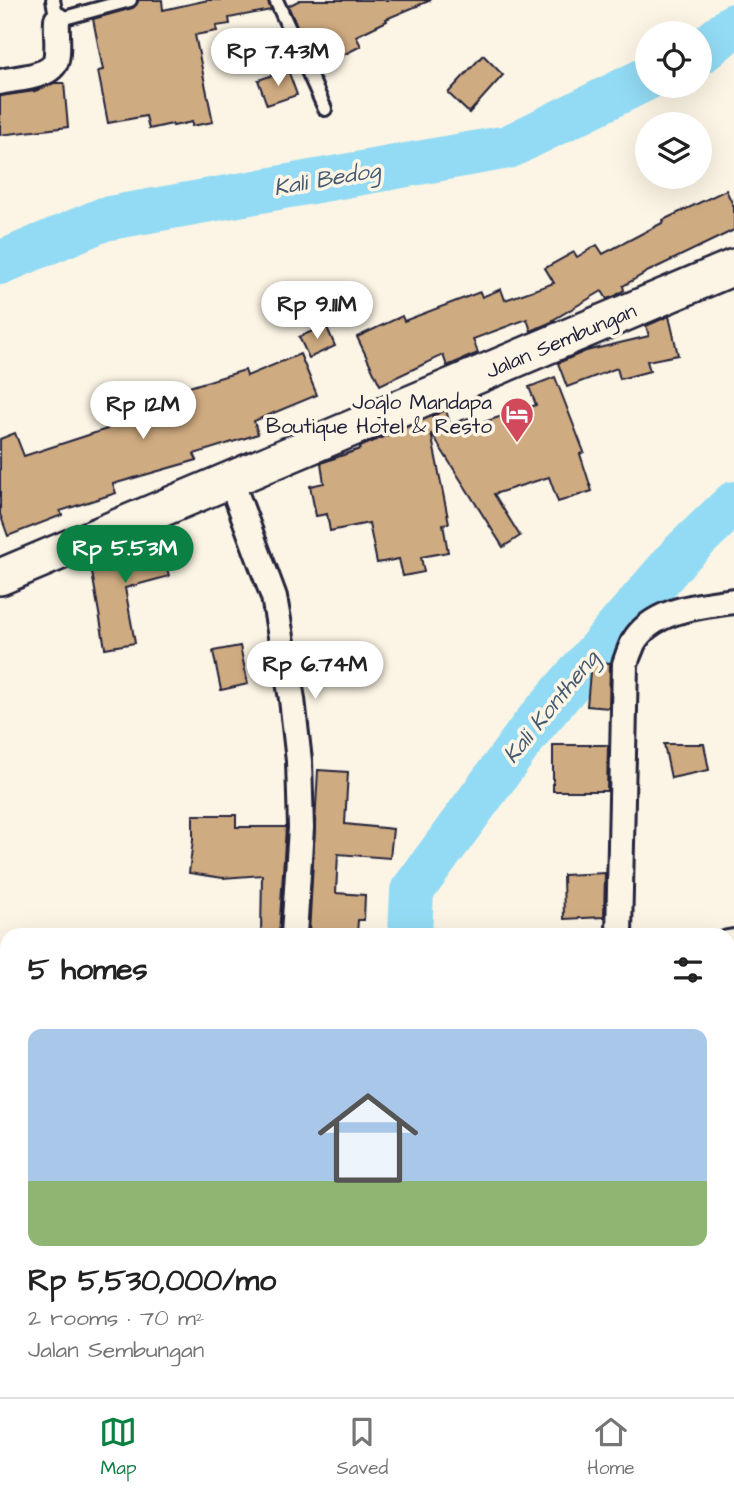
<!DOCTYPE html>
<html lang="en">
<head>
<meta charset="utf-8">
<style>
  body { margin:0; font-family:"Architects Daughter",sans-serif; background:#f2f2f2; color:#222; height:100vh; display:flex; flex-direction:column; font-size:26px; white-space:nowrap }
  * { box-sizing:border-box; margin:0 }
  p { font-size:23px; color:#767676 }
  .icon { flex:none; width:38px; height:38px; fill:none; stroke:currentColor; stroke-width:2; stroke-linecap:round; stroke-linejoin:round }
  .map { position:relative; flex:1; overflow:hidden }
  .sheet { position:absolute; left:0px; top:928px; width:735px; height:471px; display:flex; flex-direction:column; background:#fff; border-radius:21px 21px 0 0; box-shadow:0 7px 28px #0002 }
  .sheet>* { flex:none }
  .tools { position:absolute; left:635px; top:21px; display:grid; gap:14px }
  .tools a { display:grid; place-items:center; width:77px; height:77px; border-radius:50%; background:#fff; box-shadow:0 7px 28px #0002; font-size:35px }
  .price { position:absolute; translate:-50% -60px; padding:0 16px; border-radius:24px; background:#fff; color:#222; font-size:23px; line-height:46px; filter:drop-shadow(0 2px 4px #0008) }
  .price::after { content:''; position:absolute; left:50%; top:42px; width:21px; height:16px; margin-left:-10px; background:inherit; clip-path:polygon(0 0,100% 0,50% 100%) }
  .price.current { background:#0b8043; color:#fff }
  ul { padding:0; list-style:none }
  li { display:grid; align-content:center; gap:14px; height:371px; padding:0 28px }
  li span { display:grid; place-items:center; height:217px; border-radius:14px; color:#555 }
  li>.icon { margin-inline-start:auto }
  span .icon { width:126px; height:126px; fill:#fffc; stroke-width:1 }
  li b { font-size:30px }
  h2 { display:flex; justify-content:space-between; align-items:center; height:84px; padding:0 28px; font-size:30px }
  .menu { display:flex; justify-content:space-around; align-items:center; height:98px; border-top:2px solid #e0e0e0; background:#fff; font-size:19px; color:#767676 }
  .menu a { display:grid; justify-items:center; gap:4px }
  .menu .current { color:#0b8043 }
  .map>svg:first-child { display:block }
</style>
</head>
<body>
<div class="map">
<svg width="734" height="1397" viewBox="0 0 734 1397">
  <rect width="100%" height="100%" fill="#fcf5e5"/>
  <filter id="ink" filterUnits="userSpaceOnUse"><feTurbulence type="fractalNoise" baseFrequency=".0143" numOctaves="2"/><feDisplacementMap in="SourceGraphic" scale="14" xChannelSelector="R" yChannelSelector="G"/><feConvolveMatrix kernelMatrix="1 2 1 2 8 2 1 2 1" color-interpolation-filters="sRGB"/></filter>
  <g filter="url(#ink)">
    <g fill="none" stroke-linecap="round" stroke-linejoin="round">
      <g stroke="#93dbf4" stroke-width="44">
        <path d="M700,53L734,25"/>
        <path d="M0,263L104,219L508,147L648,78"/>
        <path d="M410,934L412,891L533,726L680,555L734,503"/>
        <path d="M417,1391L418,1397"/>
      </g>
    </g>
    <g fill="#cfab81" stroke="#22223b" stroke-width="2">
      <path d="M139,0H162L163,10L208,0H267L271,10L229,18L230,24L216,26L217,31L195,35L213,122L192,126V122L173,126L172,124L149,129L146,116L108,123L98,71L103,70L93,19L133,8Z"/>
      <path d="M300,0H431L386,19L387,21L356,36L361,46L339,57L337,52L314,63L288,6Z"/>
      <path d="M483,55L503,75L469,113L448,93Z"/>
      <path d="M288,70L297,95L267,105L258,80Z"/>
      <path d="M54,83H64L68,127L0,135V96L35,91Z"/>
      <path d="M726,190L734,207V230L649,271L623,286L624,290L615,296L607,299L602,291L553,320L554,321L531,331L527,319L473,339L478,353L447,366L443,355L380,385L357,337L402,316L404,321L480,292L482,297L501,289L505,300L554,283L545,268L574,252L577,257L597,245L603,254L664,222L663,220Z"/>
      <path d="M669,316L678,355L647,361L650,371L620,379L617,368L567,387L558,363L586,351L649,336L646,326Z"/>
      <path d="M326,325L335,346L309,358L299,337Z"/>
      <path d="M300,354L317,395L254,421L258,434L194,454L197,460L113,484L116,493L60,511L62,515L8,536L0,514V439L15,433L24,456L107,429L102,413L149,399L147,393L174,385L176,391L245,370L247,376Z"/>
      <path d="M555,377L584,452L580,454L592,491L558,502L549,477L494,494L520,536L503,547L431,433L449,523L443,524L448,552L421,557L424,572L403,576L399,559L377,563L369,523L330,531L327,514L316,516L310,486L324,483L321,463L360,449V447L446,410L450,424L475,416L478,424L536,405L529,387Z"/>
      <path d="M158,533L169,576L125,588L135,643L105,648L90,561Z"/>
      <path d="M240,646L248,684L221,690L213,651Z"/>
      <path d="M591,661L610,663L609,708L587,706Z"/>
      <path d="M664,744H704L709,770L671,778Z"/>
      <path d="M553,745H608L607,791H553Z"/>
      <path d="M318,770L348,772L345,824L393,829L390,858L338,854L336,893L365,895L364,920H358L357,934H309Z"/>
      <path d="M193,815H236V827H286L279,934H261L262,875L223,878L189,873L193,840Z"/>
      <path d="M605,873L604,917L564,919L563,875Z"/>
    </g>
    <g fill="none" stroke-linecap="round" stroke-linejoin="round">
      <g stroke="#22223b" stroke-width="18">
        <g id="lane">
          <path d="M53,0L57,20L130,0"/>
          <path d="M276,0L325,109"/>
          <path d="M0,1088L7,1084"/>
          <path d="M728,1227L734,1257"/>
        </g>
      </g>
      <g stroke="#22223b" stroke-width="30">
        <g id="street">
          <path d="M0,82C15,78 51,78 56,60C59,48 56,32 57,20"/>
          <path d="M231,481L274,597L292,699L299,761L301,828L294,934"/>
          <path d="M619,934L625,664C627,658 630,650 633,643C652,609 700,606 734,601"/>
          <path d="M728,943L734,942"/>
          <path d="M180,1391V1397"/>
        </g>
      </g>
      <g stroke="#22223b" stroke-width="40">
        <path id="secondary" d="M0,577L734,267"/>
      </g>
      <use href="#lane" stroke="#fcf5e5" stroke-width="12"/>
      <use href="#street" stroke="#fcf5e5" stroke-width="24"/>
      <use href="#secondary" stroke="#fcf5e5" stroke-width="35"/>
    </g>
  </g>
  <defs>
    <g id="hotel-pin" transform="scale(1.75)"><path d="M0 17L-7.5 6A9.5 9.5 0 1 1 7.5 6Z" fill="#d1495b" stroke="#fcf5e5"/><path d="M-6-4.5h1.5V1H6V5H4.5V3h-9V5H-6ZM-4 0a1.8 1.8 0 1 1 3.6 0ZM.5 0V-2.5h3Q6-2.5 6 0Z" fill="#fff"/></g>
  </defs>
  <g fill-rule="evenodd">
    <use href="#hotel-pin" x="517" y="414"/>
  </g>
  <g text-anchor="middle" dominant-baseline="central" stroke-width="7" stroke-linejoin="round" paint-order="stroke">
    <g font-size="21" fill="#22223b" stroke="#fcf5e5">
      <text transform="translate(561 341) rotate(-23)">Jalan Sembungan</text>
    </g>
    <g font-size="21" fill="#22223b" stroke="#fcf5e5" text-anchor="end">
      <text x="492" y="402">Joglo Mandapa<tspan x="492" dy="24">Boutique Hotel &amp; Resto</tspan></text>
    </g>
    <g font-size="23" font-style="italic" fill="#445a72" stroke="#fcf5e5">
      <text transform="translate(327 179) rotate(-10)">Kali Bedog</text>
      <text transform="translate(551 707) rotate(-51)">Kali Kontheng</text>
    </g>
  </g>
</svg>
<div class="tools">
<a><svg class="icon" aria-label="locate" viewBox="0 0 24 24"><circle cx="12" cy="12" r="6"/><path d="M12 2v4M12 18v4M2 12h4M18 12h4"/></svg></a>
<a><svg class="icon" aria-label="layers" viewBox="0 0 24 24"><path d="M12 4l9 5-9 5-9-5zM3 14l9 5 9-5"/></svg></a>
</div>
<b class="price" style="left:278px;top:88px">Rp 7.43M</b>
<b class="price" style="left:317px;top:341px">Rp 9.11M</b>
<b class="price" style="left:143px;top:441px">Rp 12M</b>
<b class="price current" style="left:125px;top:585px">Rp 5.53M</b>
<b class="price" style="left:315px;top:701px">Rp 6.74M</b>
<section class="sheet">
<h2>5 homes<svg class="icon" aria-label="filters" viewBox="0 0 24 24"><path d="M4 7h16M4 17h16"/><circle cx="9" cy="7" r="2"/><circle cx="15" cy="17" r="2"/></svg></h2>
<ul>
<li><span style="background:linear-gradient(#a9c7e8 70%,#8fb573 0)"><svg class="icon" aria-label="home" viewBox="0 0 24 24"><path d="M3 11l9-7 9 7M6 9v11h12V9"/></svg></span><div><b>Rp 5,530,000/mo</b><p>2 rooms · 70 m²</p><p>Jalan Sembungan</p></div></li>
</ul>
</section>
</div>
<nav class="menu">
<a class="current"><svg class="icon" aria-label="map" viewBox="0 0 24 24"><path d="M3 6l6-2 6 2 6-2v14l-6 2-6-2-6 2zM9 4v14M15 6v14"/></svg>Map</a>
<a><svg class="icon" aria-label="saved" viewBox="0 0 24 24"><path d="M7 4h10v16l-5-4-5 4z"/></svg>Saved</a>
<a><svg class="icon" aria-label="home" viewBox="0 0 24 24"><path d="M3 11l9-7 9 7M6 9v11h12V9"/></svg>Home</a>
</nav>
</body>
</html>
